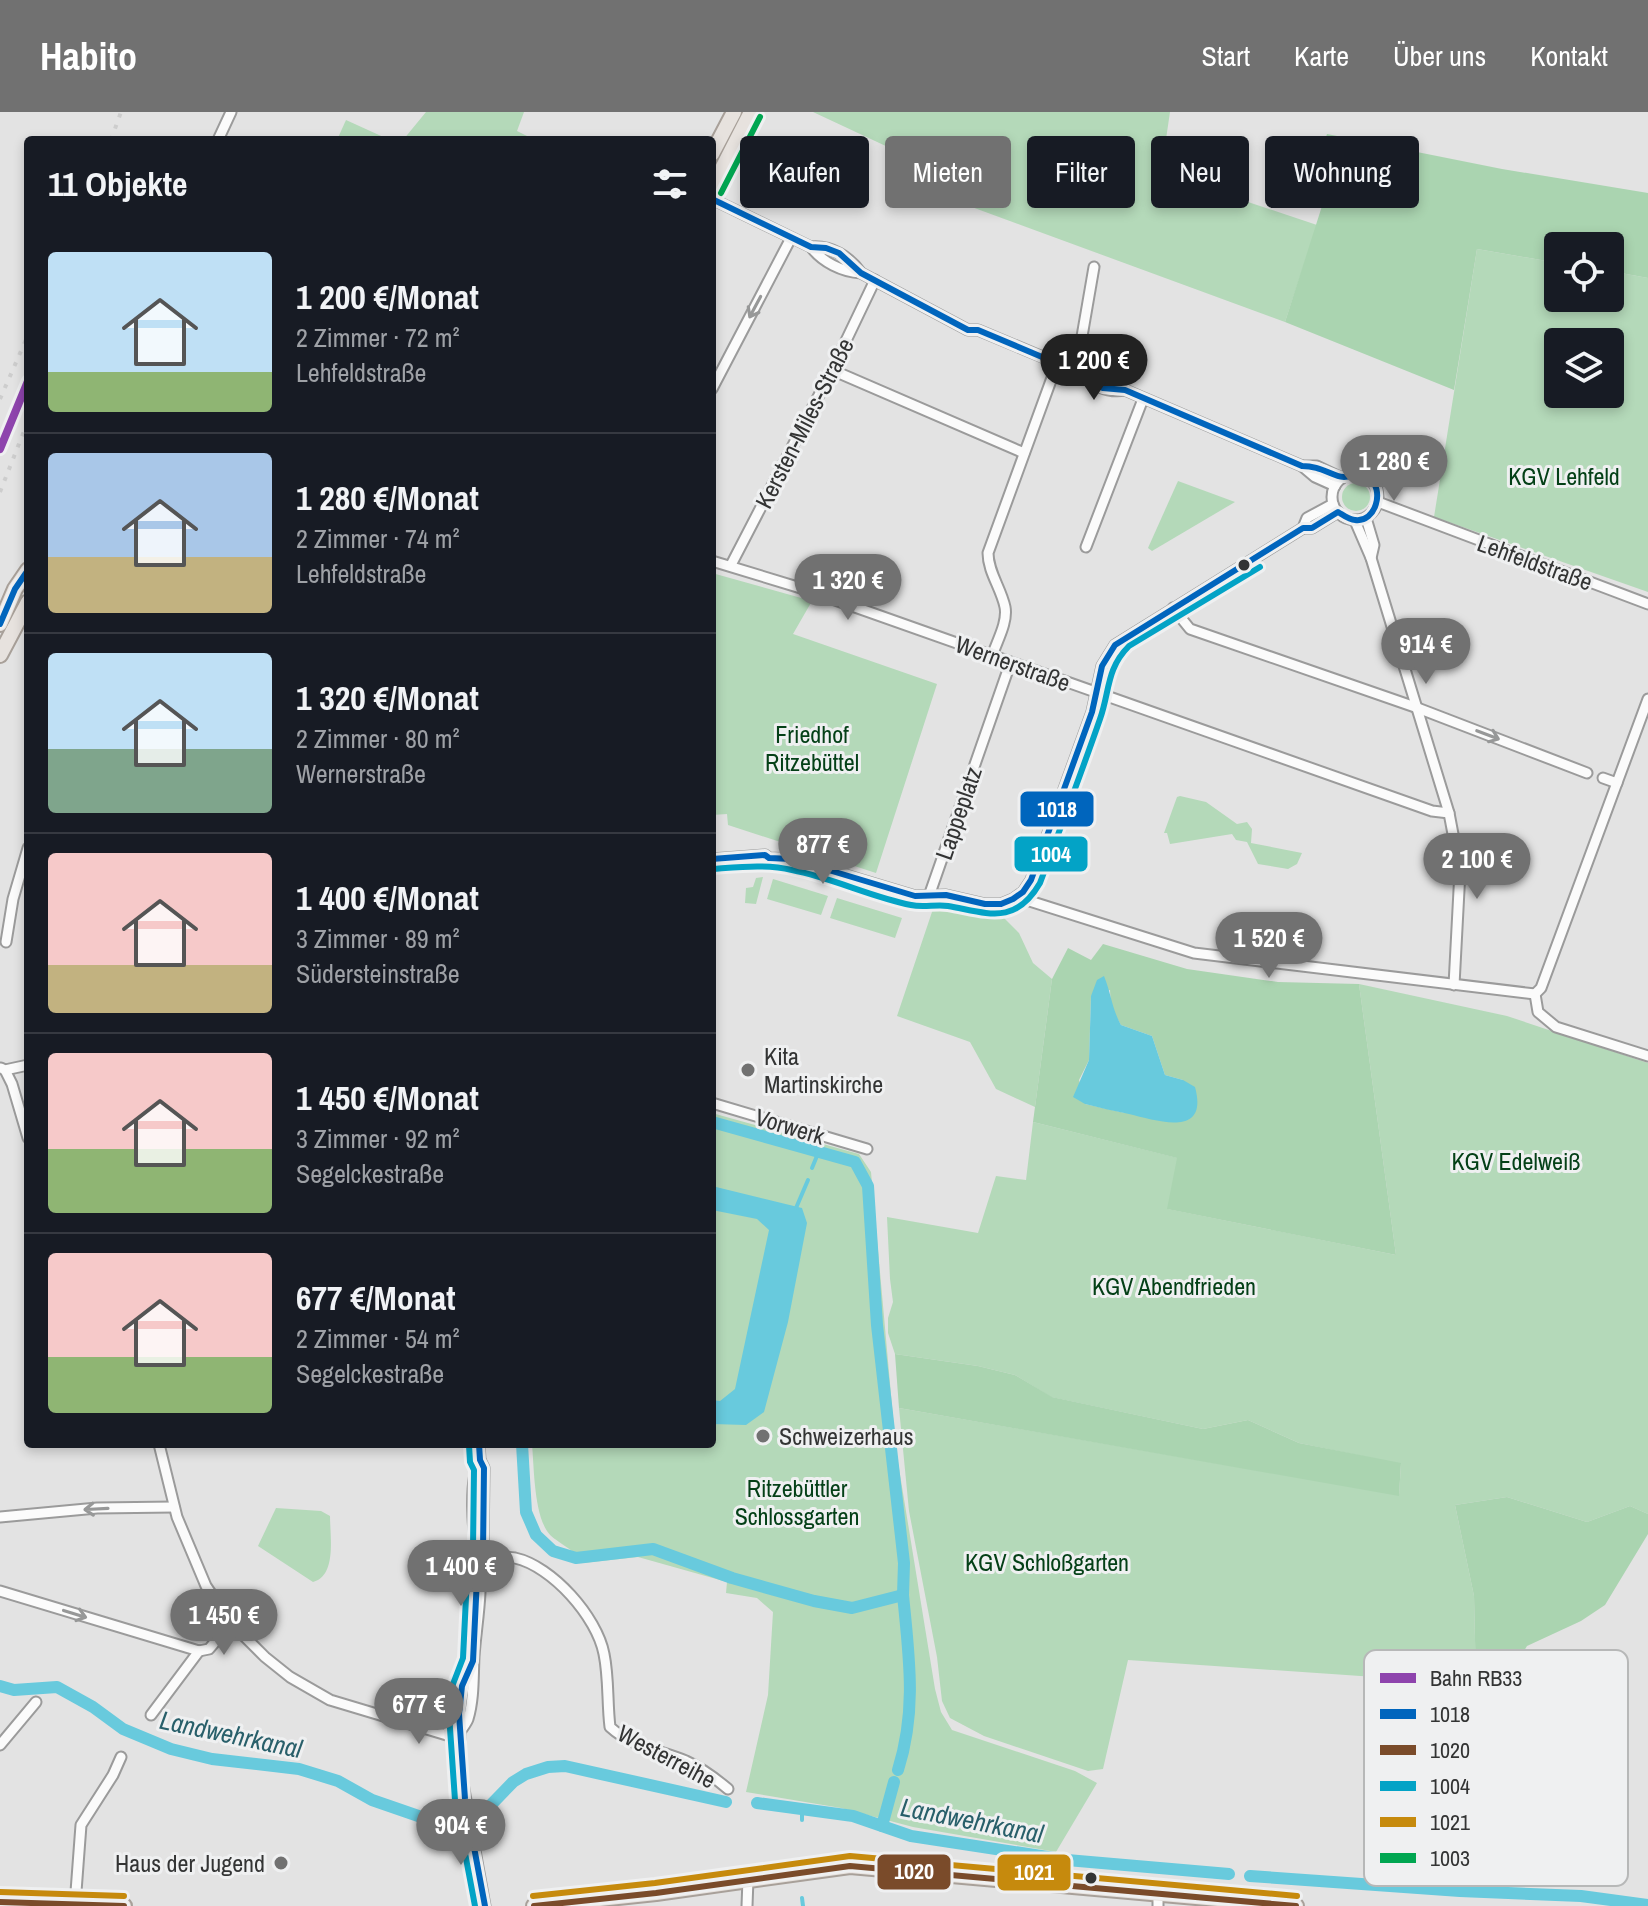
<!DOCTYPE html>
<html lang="de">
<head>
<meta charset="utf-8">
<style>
  body { margin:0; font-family:"Archivo Narrow",sans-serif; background:#242831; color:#f1f3f6; height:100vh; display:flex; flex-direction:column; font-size:30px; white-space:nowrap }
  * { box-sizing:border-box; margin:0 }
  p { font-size:26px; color:#9ea1a6 }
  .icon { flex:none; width:44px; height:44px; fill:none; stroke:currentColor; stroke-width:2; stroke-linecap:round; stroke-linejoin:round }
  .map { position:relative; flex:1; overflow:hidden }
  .drawer { position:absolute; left:24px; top:24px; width:692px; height:1312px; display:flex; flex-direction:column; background:#171b24; border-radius:8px; box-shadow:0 4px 12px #0003 }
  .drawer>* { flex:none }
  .banner { position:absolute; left:740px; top:24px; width:760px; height:72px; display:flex; gap:16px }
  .buttons { position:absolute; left:1544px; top:120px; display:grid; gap:16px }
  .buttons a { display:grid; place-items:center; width:80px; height:80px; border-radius:8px; background:#171b24; box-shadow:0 4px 12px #0003; font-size:40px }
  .price { position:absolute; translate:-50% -68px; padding:0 18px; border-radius:28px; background:#717171; color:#fff; font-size:26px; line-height:52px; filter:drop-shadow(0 2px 4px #0008) }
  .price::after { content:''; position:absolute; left:50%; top:48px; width:24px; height:18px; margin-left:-12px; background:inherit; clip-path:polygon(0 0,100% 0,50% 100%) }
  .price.on { background:#222; color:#fff }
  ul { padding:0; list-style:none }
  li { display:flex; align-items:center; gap:24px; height:200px; padding:0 24px }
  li+li { border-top:2px solid #363941 }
  li span { display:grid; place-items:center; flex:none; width:224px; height:160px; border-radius:8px; color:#555 }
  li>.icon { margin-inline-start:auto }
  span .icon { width:96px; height:96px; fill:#fffc; stroke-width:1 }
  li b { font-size:34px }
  h2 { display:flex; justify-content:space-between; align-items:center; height:96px; padding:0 24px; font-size:34px }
  .pill { padding:0 28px; border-radius:8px; background:#171b24; box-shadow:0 4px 12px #0003; font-size:28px; line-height:72px }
  .pill.on { background:#717171; color:#fff }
  header { display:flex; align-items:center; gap:48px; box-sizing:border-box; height:112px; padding:0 40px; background:#717171; color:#fff }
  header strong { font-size:38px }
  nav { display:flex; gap:44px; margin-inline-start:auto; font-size:28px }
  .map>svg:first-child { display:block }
</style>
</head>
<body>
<header>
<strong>Habito</strong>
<nav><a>Start</a><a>Karte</a><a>Über uns</a><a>Kontakt</a></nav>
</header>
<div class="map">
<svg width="1648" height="1794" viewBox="0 0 1648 1794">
  <rect width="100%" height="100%" fill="#e3e3e3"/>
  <g fill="#b4d9b9" fill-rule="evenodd">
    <path d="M426,0H524L517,19L535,28H403Z"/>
    <path d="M813,0H1170L1161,61L1317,113L1285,210L969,94L911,66L892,45L890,36Z"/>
    <path d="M346,8L390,28H337Z"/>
    <path d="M1477,137L1558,151V186H1610V159L1648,166V480L1434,405ZM1558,230H1610V282H1558Z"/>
    <path d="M1178,369L1235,390L1152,439L1148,436Z"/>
    <circle cx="1356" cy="385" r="14"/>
    <path d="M712,461L812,489L793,522L937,572L876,761L728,713L727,702L712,703Z"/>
    <path d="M1180,684L1206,690L1237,712L1247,710L1252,717L1251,731L1302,741L1297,752L1288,757L1258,752L1247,730L1236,728L1232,722L1170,732L1167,721H1164L1177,685Z"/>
    <path d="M763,765L756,792L745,791L746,776L753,775L756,766Z"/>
    <path d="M773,767L828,784L821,803L767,787Z"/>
    <path d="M837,786L902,806L895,826L830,806Z"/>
    <path d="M934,794L1002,804L1019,821L1033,851L1052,867L1035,995L996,977L970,930L897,904Z"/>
    <path d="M1359,872L1507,904L1648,951V1402L1630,1394L1587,1410L1507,1385L1455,1393L1474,1484L1476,1572L1128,1548L1103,1657L1088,1659L984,1624L950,1606L942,1589L937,1545L909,1399L899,1296L1399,1383L1401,1352L1299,1331L1248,1308L1203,1317L1051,1285L1015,1263L978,1254L895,1242L888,1221V1206L893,1190L890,1167L887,1105L978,1121L996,1064L1026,1068L1033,1010L1178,1046L1168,1097L1396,1143Z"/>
    <path d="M712,1001L859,1042L871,1060L896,1338L935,1577L941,1600L952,1618L1075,1659L1097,1671L1056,1740L913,1715L841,1696L746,1680L768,1583L773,1500L757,1486L726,1481L727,1470L638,1445L583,1451C573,1435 554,1430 547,1419C534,1399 534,1355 532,1332H712Z"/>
    <path d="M276,1396L321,1399L330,1404C330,1424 337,1464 313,1470L258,1434Z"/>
  </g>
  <g fill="#aad4b0" fill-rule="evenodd">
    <path d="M1327,22L1502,57L1648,81V166L1610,159V134H1558V151L1477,137L1454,278L1285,210L1322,94L1305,89Z"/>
    <path d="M1103,832L1187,857L1278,870L1359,872L1396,1143L1167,1097L1177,1046L1033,1010L1052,867L1068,836L1091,848ZM1110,878L1111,896L1121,913L1152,924L1165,963L1183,968L1125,1001L1085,992L1079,968L1089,948L1091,884Z"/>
    <path d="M895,1242L978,1254L1015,1263L1052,1285L1203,1317L1248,1308L1299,1331L1401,1351L1399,1384L899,1296Z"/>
    <path d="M1507,1385L1587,1410L1630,1394L1648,1402V1422L1605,1493L1581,1509L1527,1534L1512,1559L1506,1576L1500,1633L1476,1572L1474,1484L1455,1393Z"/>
  </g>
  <g fill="#68cadd">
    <path d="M1104,864C1111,881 1112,897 1121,913L1152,924L1165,963L1183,968L1195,975C1209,1026 1158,1009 1129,1002C1115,999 1100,996 1085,992L1073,985L1089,948L1091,884L1097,868Z"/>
    <path d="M712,1074L802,1096L807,1111L788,1210L764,1300L746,1313L712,1312V1288L720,1289L735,1277L769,1118L757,1107L712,1098Z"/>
  </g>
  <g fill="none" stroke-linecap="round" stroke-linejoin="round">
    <g stroke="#68cadd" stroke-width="4">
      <path d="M812,1056L819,1039"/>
      <path d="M796,1096L808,1068"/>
      <path d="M802,1697V1708"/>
      <path d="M802,1786L803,1794"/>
    </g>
    <g stroke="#68cadd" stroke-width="12">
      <path d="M712,1010L855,1050L868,1074L877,1213L904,1451L903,1483"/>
      <path d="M522,1332L526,1400L536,1423L553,1439L576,1446L653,1437L732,1466L814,1489L852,1496L903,1483C909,1545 917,1598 898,1658"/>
      <path d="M0,1574L14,1578L57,1575L93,1595L123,1617L171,1637L212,1647L299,1657L338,1669L372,1688L427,1707H443L484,1700L513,1670L526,1662L548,1655L565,1654L726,1690"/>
      <path d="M757,1691L853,1704L911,1724L1067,1748L1229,1762"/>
      <path d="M882,1714L894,1670"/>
      <path d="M1250,1764L1460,1779L1581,1784L1648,1793"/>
    </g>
    <g stroke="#9b9b9b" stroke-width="13">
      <g id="minor">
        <path d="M218,28L231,0"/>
        <path d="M712,87L811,135C831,133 850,145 861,161"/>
        <path d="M811,135C822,150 842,160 861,161L968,218H978L1076,259C1095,261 1111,264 1125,278L1302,354L1315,365L1335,374"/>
        <path d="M832,258L1024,341"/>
        <path d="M1076,259L1094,155"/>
        <path d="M1076,259C1090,271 1106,282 1125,278"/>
        <path d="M712,277L791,126"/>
        <path d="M1302,354H1317L1342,366"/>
        <circle cx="1355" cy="385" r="23"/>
        <path d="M1378,390L1648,492"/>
        <path d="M1366,406L1374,433L1371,446"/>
        <path d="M1355,409L1371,446L1449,701L1460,759L1454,873"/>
        <path d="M1303,416L1307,406L1333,392"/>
        <path d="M1086,435L1143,287"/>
        <path d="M712,449L804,477L1432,699L1449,701"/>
        <path d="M731,453L832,258L875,168"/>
        <path d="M1173,496L1190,517L1415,595L1587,661"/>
        <path d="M992,544C997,529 1008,510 1005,495C1001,476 988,460 988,441L1057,252"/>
        <path d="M1603,666L1617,671"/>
        <path d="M712,747L765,743L769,746L792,747L915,784L946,783L985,792H1001L1013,787L1023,780L1031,768L1092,600L1102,554L1115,533L1303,416H1312L1338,400"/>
        <path d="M929,784L1010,552"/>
        <path d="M1017,785L1194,841L1535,882"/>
        <path d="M6,830L13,787L28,736"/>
        <path d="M1535,882L1541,876L1648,587"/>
        <path d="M1535,882L1538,900L1556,915L1648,944"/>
        <path d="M1,956L5,958L28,953"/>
        <path d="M5,958L12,972L28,1026"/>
        <path d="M712,991L867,1037"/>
        <path d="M159,1332L177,1405L206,1474L231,1511L265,1545L290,1565L330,1588L460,1627"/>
        <path d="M0,1405L97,1396L174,1395"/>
        <path d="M478,1445C490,1445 503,1444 515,1446C552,1454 597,1505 604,1542C609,1566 607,1591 610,1615C632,1635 659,1638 686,1649C702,1656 715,1666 728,1677"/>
        <path d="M478,1445L483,1440L484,1356L480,1348L479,1332"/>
        <path d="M0,1479L199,1539"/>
        <path d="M199,1539L209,1537L231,1511"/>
        <path d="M473,1549L467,1559L460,1596V1655L485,1794"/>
        <path d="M151,1603L199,1539"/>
        <path d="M462,1617C464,1614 467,1610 468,1607C474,1587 473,1565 474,1545C476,1513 484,1477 478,1446C473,1422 468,1369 480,1348"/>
        <path d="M0,1633L36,1590"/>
        <path d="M75,1793L81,1713L113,1663L121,1645"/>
        <path d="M747,1794L748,1767"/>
        <path d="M1158,1794V1781"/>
      </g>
    </g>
    <g stroke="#a8a099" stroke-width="18">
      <g id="primary">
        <path d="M712,42L734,0"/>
        <path d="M712,76L751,0"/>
        <path d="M0,512L15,477L28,458"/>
        <path d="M0,543L28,490"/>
        <path d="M0,1790L124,1794"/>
        <path d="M534,1794L656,1781L850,1754L1296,1794"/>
      </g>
    </g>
    <use href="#minor" stroke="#fbfbfb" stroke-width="9"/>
    <use href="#primary" stroke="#e7e2de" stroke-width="14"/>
    <g stroke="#cdcdcd" stroke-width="4" stroke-dasharray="4 8" stroke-linecap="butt">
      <path d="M111,28L121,0"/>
      <path d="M0,287L28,223"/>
      <path d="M0,380L28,309"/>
    </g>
    <g stroke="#eff0f1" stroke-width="12">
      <g id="bus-1">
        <path d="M712,87L811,135L826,136L839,141L861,161L968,218H978L1061,253L1103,276L1125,278L1302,354C1317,354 1324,359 1338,364C1348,368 1359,359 1369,366C1385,377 1376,411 1355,408C1349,408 1343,403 1338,400L1312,416H1303L1115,533L1102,554L1092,600L1031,768L1023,780L1013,787L1001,792H985L946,783L915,784L792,747L769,746L765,743L712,747"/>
        <path d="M0,512L15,477L28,458"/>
        <path d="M479,1332L480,1348L484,1356L483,1440L478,1445L473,1549L462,1574L459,1602L465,1687L485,1794"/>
      </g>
    </g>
    <g stroke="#eff0f1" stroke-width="12">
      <g id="bus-2">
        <path d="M0,1790L124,1794"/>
        <path d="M534,1794L656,1781L850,1754L1296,1794"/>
      </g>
    </g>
    <g stroke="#eff0f1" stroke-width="12">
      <g id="bus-3">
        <path d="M713,757C740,755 766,752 792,758C833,766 871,785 911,793C923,796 936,792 948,794C988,801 1015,814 1040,771C1060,717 1081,662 1100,607C1110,579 1106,557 1129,534L1260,455"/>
        <path d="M469,1333L470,1350L474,1358L473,1436L468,1445L463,1546L453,1572L449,1602L455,1688L475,1794"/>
      </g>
    </g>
    <g stroke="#eff0f1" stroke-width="12">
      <g id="bus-4">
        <path d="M0,1780L124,1784"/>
        <path d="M533,1784L655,1771L850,1744L1297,1784"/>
      </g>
    </g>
    <g stroke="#eff0f1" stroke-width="12">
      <path id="bus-5" d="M721,81L760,5"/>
    </g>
    <use href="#bus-1" stroke="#0065bd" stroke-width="6"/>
    <use href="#bus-2" stroke="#7a4b2a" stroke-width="6"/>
    <use href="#bus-3" stroke="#03a3c6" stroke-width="6"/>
    <use href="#bus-4" stroke="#c68a0d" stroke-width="6"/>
    <use href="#bus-5" stroke="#00a651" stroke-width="6"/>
    <g stroke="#eff0f1" stroke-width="14">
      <path id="rail-1" d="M0,337L28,269"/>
    </g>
    <use href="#rail-1" stroke="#8e44ad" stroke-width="8"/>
  </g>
  <defs><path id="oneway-shaft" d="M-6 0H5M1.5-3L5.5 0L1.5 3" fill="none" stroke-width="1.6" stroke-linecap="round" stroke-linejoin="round" transform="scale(2)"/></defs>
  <g stroke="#979898">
    <use href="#oneway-shaft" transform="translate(755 195) rotate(118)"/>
    <use href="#oneway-shaft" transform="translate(1488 623) rotate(21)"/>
    <use href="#oneway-shaft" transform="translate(96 1397) rotate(177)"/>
    <use href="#oneway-shaft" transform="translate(75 1502) rotate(17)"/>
  </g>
  <g fill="#333434" stroke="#eff0f1" stroke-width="3">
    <circle cx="1244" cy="453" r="7"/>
    <circle cx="1091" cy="1766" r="7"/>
  </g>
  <g fill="#717171" stroke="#eff0f1" stroke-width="3">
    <circle cx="748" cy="958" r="8"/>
    <circle cx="763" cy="1324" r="8"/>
    <circle cx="281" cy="1751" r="8"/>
  </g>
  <g text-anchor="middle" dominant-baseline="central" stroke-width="6" stroke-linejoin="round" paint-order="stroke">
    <g font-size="24" fill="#333434" stroke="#eff0f1">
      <text transform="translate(804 311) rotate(-63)">Kersten-Miles-Straße</text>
      <text transform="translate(1535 450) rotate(20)">Lehfeldstraße</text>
      <text transform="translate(1013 551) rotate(20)">Wernerstraße</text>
      <text transform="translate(958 701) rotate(-71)">Lappeplatz</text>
      <text transform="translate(790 1014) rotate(17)">Vorwerk</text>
      <text transform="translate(667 1644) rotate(28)">Westerreihe</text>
    </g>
    <g font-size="24" fill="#044017" stroke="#eff0f1">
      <text x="1564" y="364">KGV Lehfeld</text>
      <text x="812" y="622">Friedhof<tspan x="812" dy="28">Ritzebüttel</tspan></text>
      <text x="1516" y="1049">KGV Edelweiß</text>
      <text x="1174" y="1174">KGV Abendfrieden</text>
      <text x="797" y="1376">Ritzebüttler<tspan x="797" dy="28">Schlossgarten</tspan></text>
      <text x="1047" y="1450">KGV Schloßgarten</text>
    </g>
    <g font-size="24" fill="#333434" stroke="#eff0f1" text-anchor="start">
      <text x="764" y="944">Kita<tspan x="764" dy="28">Martinskirche</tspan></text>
      <text x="779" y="1324">Schweizerhaus</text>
      <text x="265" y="1751" text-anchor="end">Haus der Jugend</text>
    </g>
    <g font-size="26" font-style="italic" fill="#285f6a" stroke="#eff0f1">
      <text transform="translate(231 1622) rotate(12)">Landwehrkanal</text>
      <text transform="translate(972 1708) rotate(11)">Landwehrkanal</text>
    </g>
  </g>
  <rect x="1364" y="1538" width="264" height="236" rx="12" fill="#eff0f1" stroke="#b7b8b8" stroke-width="2"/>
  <rect x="1380" y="1561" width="36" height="10" fill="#8e44ad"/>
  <rect x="1380" y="1597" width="36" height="10" fill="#0065bd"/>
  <rect x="1380" y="1633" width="36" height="10" fill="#7a4b2a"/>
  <rect x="1380" y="1669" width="36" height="10" fill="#03a3c6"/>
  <rect x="1380" y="1705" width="36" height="10" fill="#c68a0d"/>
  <rect x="1380" y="1741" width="36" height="10" fill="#00a651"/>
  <g font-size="22" fill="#333434">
    <text x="1430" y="1574">Bahn RB33</text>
    <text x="1430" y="1610">1018</text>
    <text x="1430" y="1646">1020</text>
    <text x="1430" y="1682">1004</text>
    <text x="1430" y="1718">1021</text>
    <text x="1430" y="1754">1003</text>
  </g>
  <g stroke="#eff0f1" stroke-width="3">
    <rect x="1019" y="678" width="76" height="38" rx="8" fill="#0065bd"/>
    <rect x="1013" y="723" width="76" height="38" rx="8" fill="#03a3c6"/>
    <rect x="876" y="1741" width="76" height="38" rx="8" fill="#7a4b2a"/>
    <rect x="996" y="1741" width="76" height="39" rx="8" fill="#c68a0d"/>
  </g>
  <g font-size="22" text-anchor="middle" font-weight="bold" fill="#fff">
    <text x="1057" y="705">1018</text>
    <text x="1051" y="750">1004</text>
    <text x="914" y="1767">1020</text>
    <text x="1034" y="1768">1021</text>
  </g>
</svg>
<div class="buttons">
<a><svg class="icon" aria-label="locate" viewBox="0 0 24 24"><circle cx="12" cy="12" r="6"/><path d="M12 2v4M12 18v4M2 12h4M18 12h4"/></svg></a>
<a><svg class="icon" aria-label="layers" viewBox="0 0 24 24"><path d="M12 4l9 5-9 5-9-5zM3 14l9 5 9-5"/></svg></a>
</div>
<b class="price on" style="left:1094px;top:290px">1 200 €</b>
<b class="price" style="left:1394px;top:391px">1 280 €</b>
<b class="price" style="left:848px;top:510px">1 320 €</b>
<b class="price" style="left:1426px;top:574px">914 €</b>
<b class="price" style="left:823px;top:774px">877 €</b>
<b class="price" style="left:1477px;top:789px">2 100 €</b>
<b class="price" style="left:1269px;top:868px">1 520 €</b>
<b class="price" style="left:461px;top:1496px">1 400 €</b>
<b class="price" style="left:224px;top:1545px">1 450 €</b>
<b class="price" style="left:419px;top:1634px">677 €</b>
<b class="price" style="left:461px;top:1755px">904 €</b>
<div class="banner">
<a class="pill">Kaufen</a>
<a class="pill on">Mieten</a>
<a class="pill">Filter</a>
<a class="pill">Neu</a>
<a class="pill">Wohnung</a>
</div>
<section class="drawer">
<h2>11 Objekte<svg class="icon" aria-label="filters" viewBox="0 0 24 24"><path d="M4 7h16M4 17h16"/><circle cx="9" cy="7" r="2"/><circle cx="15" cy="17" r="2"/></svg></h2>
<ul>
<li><span style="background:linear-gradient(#bfe0f5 75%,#8fb573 0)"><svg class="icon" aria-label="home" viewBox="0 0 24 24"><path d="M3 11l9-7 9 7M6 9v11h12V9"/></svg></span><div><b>1 200 €/Monat</b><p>2 Zimmer · 72 m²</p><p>Lehfeldstraße</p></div></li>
<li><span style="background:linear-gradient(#a9c7e8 65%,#c2b280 0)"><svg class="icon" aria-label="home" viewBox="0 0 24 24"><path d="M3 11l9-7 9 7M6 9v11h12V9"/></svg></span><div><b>1 280 €/Monat</b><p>2 Zimmer · 74 m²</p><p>Lehfeldstraße</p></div></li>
<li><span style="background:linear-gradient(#bfe0f5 60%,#7fa58c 0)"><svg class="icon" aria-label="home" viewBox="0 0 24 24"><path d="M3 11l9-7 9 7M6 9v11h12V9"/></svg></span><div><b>1 320 €/Monat</b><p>2 Zimmer · 80 m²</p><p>Wernerstraße</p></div></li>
<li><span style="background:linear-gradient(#f6c9c9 70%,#c2b280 0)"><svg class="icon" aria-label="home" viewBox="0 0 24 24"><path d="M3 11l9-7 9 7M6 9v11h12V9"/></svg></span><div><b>1 400 €/Monat</b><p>3 Zimmer · 89 m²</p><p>Südersteinstraße</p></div></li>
<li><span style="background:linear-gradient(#f6c9c9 60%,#8fb573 0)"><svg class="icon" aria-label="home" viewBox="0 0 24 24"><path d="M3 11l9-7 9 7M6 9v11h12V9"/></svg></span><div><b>1 450 €/Monat</b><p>3 Zimmer · 92 m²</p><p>Segelckestraße</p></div></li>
<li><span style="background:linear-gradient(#f6c9c9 65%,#8fb573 0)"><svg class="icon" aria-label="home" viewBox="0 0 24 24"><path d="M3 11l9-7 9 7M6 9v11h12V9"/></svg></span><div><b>677 €/Monat</b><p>2 Zimmer · 54 m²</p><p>Segelckestraße</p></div></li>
</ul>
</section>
</div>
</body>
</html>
